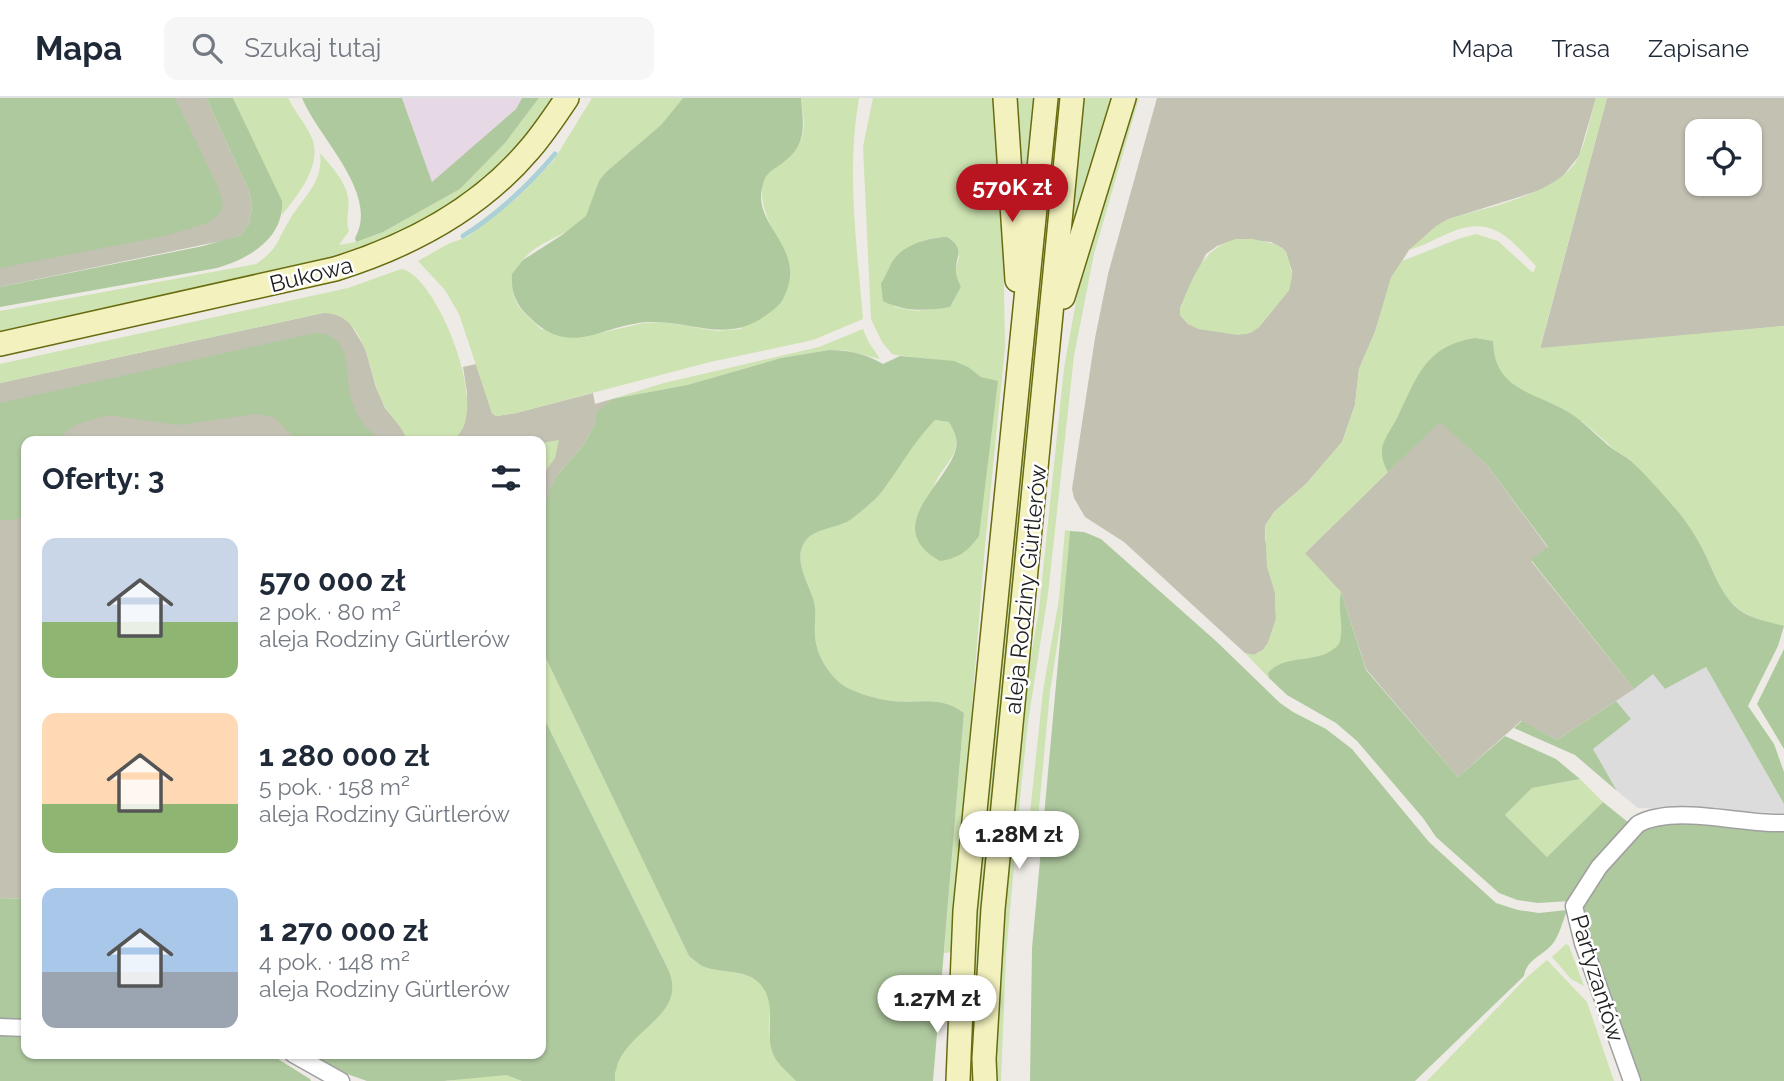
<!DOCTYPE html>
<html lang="pl">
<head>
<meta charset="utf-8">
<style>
  body { margin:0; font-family:Raleway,sans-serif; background:#f6f6f7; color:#1f2937; height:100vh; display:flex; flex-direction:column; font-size:26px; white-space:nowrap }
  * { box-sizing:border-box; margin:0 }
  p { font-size:23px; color:#747a83 }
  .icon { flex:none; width:38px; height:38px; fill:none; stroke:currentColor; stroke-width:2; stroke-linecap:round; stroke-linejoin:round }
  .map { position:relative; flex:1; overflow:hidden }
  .panel { position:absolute; left:21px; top:338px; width:525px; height:623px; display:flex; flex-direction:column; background:#fff; border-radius:14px; box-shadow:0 2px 5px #0004 }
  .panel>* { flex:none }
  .fabs { position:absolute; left:1685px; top:21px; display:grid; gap:14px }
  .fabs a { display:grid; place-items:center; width:77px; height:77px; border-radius:14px; background:#fff; box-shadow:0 2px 5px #0004; font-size:35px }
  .price { position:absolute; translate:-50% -60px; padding:0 16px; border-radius:24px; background:#fff; color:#222; font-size:23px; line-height:46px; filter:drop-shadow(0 2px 4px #0008) }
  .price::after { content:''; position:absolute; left:50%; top:42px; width:21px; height:16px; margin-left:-10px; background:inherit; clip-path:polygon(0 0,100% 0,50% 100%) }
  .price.active { background:#b81521; color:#fff }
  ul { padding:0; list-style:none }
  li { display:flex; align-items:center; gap:21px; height:175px; padding:0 21px }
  li span { display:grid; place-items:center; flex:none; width:196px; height:140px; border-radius:14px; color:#555 }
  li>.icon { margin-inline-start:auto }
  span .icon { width:84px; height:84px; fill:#fffc; stroke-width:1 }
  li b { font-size:30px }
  h2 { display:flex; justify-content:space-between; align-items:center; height:84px; padding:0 21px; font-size:30px }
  header { display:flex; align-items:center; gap:42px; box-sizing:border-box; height:98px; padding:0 35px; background:#fff; border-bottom:2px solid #e0e1e3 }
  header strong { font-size:33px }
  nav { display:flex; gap:38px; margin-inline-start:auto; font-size:24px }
  .search { width:490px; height:63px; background:#f6f6f7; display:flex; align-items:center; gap:18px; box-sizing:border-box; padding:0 24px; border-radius:14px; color:#747a83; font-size:26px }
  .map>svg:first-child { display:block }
</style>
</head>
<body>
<header>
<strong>Mapa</strong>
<div class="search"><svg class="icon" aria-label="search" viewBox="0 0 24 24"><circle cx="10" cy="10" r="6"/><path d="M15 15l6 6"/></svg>Szukaj tutaj</div>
<nav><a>Mapa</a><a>Trasa</a><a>Zapisane</a></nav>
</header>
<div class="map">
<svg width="1784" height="983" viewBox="0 0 1784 983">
  <rect width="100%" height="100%" fill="#eeebe6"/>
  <path fill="#dddcdc" d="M1706,569L1784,706V715L1638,710L1617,693L1592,651L1630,621L1616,603L1654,575L1665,591Z"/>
  <path fill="#e7d8e5" d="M402,0H522L516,11L432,85Z"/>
  <g fill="#c2c1b2" fill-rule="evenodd">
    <path d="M0,0H206L249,93L252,108L249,126L241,137L226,142L0,189Z"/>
    <path d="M1157,0H1596L1579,58L1562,79L1544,91L1449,121L1409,152L1392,179L1375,234L1359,271L1355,307L1342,344L1306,386L1274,414L1265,428V440L1275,495L1276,521L1268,545L1263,552L1254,557L1245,555L1124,444L1085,419L1074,400L1072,391L1095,240L1108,176ZM1237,141L1271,144L1282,150L1286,154L1292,173L1289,192L1259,229L1246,236L1188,226L1180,217V210L1206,156L1217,148Z"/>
    <path d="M1607,0H1784V228L1540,251ZM1698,33H1750V86H1698Z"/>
    <path d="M323,215H336L348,222L365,250L376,289L385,310L404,333L407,343H26V801L0,800V285Z"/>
    <path d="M476,266L492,315L496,318L516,315L593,295L595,306L612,301L598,314L595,325L585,345L559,375L541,437V343H449L457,338L466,317L467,294L463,269Z"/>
    <path d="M1440,323L1487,367L1548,450L1531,463L1634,591L1557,642L1521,623L1458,679L1366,571L1341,494L1304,456Z"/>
  </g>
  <g fill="#cde3b1" fill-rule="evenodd">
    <path d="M233,0H288C295,14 305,25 311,38C324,66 298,97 282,117L281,103Z"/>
    <path d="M539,0H553C495,87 424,133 326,164C289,175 250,181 212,189C141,205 71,221 0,237V213L256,166C279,150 276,144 289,123C302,100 324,85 320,55C330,67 345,82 348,99C350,111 345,122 349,133L339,147L356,144L383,134L460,91L505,45Z"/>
    <path d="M578,0H580C520,96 436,156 327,185L0,257V255L394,161Z"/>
    <path d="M592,0H683L661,27L606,74C597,87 595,106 586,118C570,138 538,142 523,162C520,166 518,173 516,177C505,202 525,215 541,231L600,235L644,225L662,224L717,233L741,231L773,132C764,114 753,85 773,70C785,61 797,55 802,39C806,25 802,13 801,0H859C846,73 857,148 863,221L813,242L710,264L516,315L496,318L492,315L459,216L445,192L418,163L448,146L467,139L517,100L554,62Z"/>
    <path d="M873,0H995L1003,128L1005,250L985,448L952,854L944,855L964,615C940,597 919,606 892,603C877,601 859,596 846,589C829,580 815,555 815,536C814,525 817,514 814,504C810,487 794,465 803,447C812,428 839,432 853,420C864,411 876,402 884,391C895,377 902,360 913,346C919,337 928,330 935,322L949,324C968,355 944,362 934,388C927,405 927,434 924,453L981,279C953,257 924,263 892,256L882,244L871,221L863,49ZM940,139L953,143L959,159L955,174L961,189L950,209L917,213L895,209L881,185C899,162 908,142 940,139Z"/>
    <path d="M1012,0H1037L1022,149Z"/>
    <path d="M1055,0H1064L975,983H967L970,875Z"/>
    <path d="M1081,0H1115L1067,171Z"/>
    <path d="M1131,0H1139L1094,156L1074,258L1048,496L1028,624L1021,691L1006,857L1001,983H993L997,863L1023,605L1039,511L1064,270L1081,176Z"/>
    <path d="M1596,0H1607L1540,250L1784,228V529L1754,520L1741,513L1724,497L1705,456L1674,409L1629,361L1614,351L1582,323H1440L1305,455L1341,494L1359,550L1269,580L1245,555L1254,557L1263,552L1268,545L1276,521L1275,495L1267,469L1265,428L1274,414L1306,386L1342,344L1355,307L1359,271L1375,234L1391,179L1402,163L1458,141L1476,136L1498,143L1533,175L1536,168C1509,140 1492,116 1449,135C1435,141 1423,148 1409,152L1436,128L1448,121C1485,110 1563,95 1579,58C1587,40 1590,19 1596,0Z"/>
    <path d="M1237,141H1253L1278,147L1286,154L1290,167L1292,179L1289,192L1259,229L1251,235L1238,237L1198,231L1188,226L1180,217V210C1193,180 1202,149 1237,141Z"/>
    <path d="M401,171C437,175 497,326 450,342C438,346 419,343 407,343C403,328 391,320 384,307C368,277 368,215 323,215L0,285V266L348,190Z"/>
    <path d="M863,231L868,243L880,261L844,252H829L781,260L687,287L612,301L664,285L819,249Z"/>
    <path d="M559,342L555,360L541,379V345Z"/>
    <path d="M1065,432L1070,433L1064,502L1050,594L1035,753L1026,752L1043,593L1059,501Z"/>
    <path d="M541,550L689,858C693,861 697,865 702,868C720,876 743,870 759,885C778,902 765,923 770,942C774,956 786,972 796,983H615L616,969L625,951L634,940L658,920L668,871L541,614Z"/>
    <path d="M1580,681L1603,704L1547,759L1505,717L1532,690Z"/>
    <path d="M1566,846L1569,848L1584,888L1571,881L1552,859Z"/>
    <path d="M1547,862L1587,904L1614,983H1427L1526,880Z"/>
    <path d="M486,977H506L522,983H447Z"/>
  </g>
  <g fill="#afc99f">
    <path d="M0,0H175L216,85L223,104L220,116L208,125L165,138L0,170Z"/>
    <path d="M206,0H233L282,103C284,141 248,161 217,170L0,209V189L203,148L241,137L249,126L252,108L249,93Z"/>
    <path d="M302,0H402L432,84L516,11L522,0H539L505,45L460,91L383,134L356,144L355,140C380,96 319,41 302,0Z"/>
    <path d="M683,0H801C803,25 808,45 785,63C773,73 766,72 762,90C753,129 808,150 784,199C781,207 773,212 765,218C725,246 692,222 647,224C598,228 571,261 528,218C515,205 511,194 512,176L523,162L562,137L586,118L599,83L606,74L661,27Z"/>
    <path d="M947,139C965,150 956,158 956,171C955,177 959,183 961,189L950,209C927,213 904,214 883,203L881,185C887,177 889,167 895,160C906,146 930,139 947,139Z"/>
    <path d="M314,235C355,236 343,275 352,303C355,313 361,325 369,332C373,336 377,338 381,343H297L274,319L256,316L177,327L108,317L75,327L55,343H26V418L13,422H0V305Z"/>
    <path d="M1475,240L1493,243C1494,292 1534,294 1568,314C1585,324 1597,339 1613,351C1619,355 1625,358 1631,363C1646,377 1661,394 1674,409C1687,423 1698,442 1706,458C1716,479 1723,502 1744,515C1756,522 1770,524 1784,528L1778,548L1748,608L1774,646L1784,674V706L1706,569L1665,591L1653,576L1634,591L1531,462L1548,449L1487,367L1440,324L1388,374C1374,349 1387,340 1398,318C1417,279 1425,248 1475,240Z"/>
    <path d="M829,252C849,252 866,256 883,266L900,258L954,263L968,269L981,279L998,283L979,438C967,454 959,460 940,463C879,429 948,386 956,350C958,340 954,333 949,324L935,322C913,345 902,366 884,391C876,402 864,411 853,420C839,432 812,428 803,447C794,465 810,487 814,504C817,514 814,525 815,536C815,555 829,579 846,589C859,596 877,601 892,603C919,606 940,597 964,615L933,983H796C788,974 776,966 772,953C765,931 778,904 759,885C744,870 720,876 702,868C697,865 693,861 689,858L541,550V437L545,407L550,391L559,375L585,345L595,325L597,314L612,301L687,287L781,260Z"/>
    <path d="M1070,433L1084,434L1101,441L1217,544L1280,605L1293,614L1326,631L1352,651L1429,744L1496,805L1518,812L1539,815L1567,812C1563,823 1560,835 1554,844C1544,858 1527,860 1524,878L1415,983H1030L1032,850Z"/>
    <path d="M1341,494L1366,572L1458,679L1505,638L1556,661L1580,681L1532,690L1505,717L1547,759L1603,704L1629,725L1570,803L1538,805L1517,802L1499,795L1436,739L1423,720L1357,643L1336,625L1287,597L1269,580L1268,575C1286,554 1321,568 1339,546C1345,529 1337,512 1341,494Z"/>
    <path d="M1784,551V651L1757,606Z"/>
    <path d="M1616,603L1631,621L1593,651L1617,693L1575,657L1514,630L1522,623L1557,642Z"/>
    <path d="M541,614L668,871C691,923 614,932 615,983H522L506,977L444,983H367L333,971L305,956H541Z"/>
    <path d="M1644,723L1784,724V983H1632L1575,808Z"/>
    <path d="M0,800L26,801V923L0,922Z"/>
    <path d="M0,936L26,938V956H270L310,981L311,983H0Z"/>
  </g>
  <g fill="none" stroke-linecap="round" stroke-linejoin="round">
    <path stroke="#abd1d7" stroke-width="5" d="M463,138C498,116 528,88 555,56"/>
    <g stroke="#a0a0a0" stroke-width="19">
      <g id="street">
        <path d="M0,929L26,930"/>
        <path d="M293,956L341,983"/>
        <path d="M1632,983L1583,845L1574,808L1599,769L1638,726C1675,706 1743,727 1784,725"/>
      </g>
    </g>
    <g stroke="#686b10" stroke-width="26">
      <g id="secondary">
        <path d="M1005,0L1017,182"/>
        <path d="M1063,199L1124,0"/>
        <path d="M0,246L335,171C409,148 478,112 529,52C543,36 555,18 567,0"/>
        <path d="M958,983L965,813L1046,0"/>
        <path d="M985,983L984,961L993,811L1072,0"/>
      </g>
    </g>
    <use href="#street" stroke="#fff" stroke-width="16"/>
    <use href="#secondary" stroke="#f3f2bf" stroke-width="23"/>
  </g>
  <g text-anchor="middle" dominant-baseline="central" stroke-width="5" stroke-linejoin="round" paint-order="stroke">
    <g font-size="23" fill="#1f1f1f" stroke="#fff">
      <text transform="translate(311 176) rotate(-14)">Bukowa</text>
      <text transform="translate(1025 491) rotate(-84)">aleja Rodziny Gürtlerów</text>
      <text transform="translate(1598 880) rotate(73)">Partyzantów</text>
    </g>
  </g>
</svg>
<div class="fabs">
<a><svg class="icon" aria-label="locate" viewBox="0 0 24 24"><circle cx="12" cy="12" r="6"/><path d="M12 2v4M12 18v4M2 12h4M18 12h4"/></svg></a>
</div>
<b class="price active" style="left:1012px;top:126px">570K zł</b>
<b class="price" style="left:1019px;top:773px">1.28M zł</b>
<b class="price" style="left:937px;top:937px">1.27M zł</b>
<section class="panel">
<h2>Oferty: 3<svg class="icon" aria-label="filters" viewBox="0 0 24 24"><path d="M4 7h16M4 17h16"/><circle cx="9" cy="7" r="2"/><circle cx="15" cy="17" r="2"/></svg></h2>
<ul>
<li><span style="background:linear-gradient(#c9d6e8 60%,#8fb573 0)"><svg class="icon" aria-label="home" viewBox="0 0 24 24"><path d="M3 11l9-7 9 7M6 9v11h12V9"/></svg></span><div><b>570 000 zł</b><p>2 pok. · 80 m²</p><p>aleja Rodziny Gürtlerów</p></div></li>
<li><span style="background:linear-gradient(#ffd9b3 65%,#8fb573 0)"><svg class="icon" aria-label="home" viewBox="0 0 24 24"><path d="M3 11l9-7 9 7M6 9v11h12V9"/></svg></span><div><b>1 280 000 zł</b><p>5 pok. · 158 m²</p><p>aleja Rodziny Gürtlerów</p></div></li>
<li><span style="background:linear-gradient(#a9c7e8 60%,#9aa5b1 0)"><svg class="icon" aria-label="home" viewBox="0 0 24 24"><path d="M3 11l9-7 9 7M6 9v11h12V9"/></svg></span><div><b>1 270 000 zł</b><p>4 pok. · 148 m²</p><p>aleja Rodziny Gürtlerów</p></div></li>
</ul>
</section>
</div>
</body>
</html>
